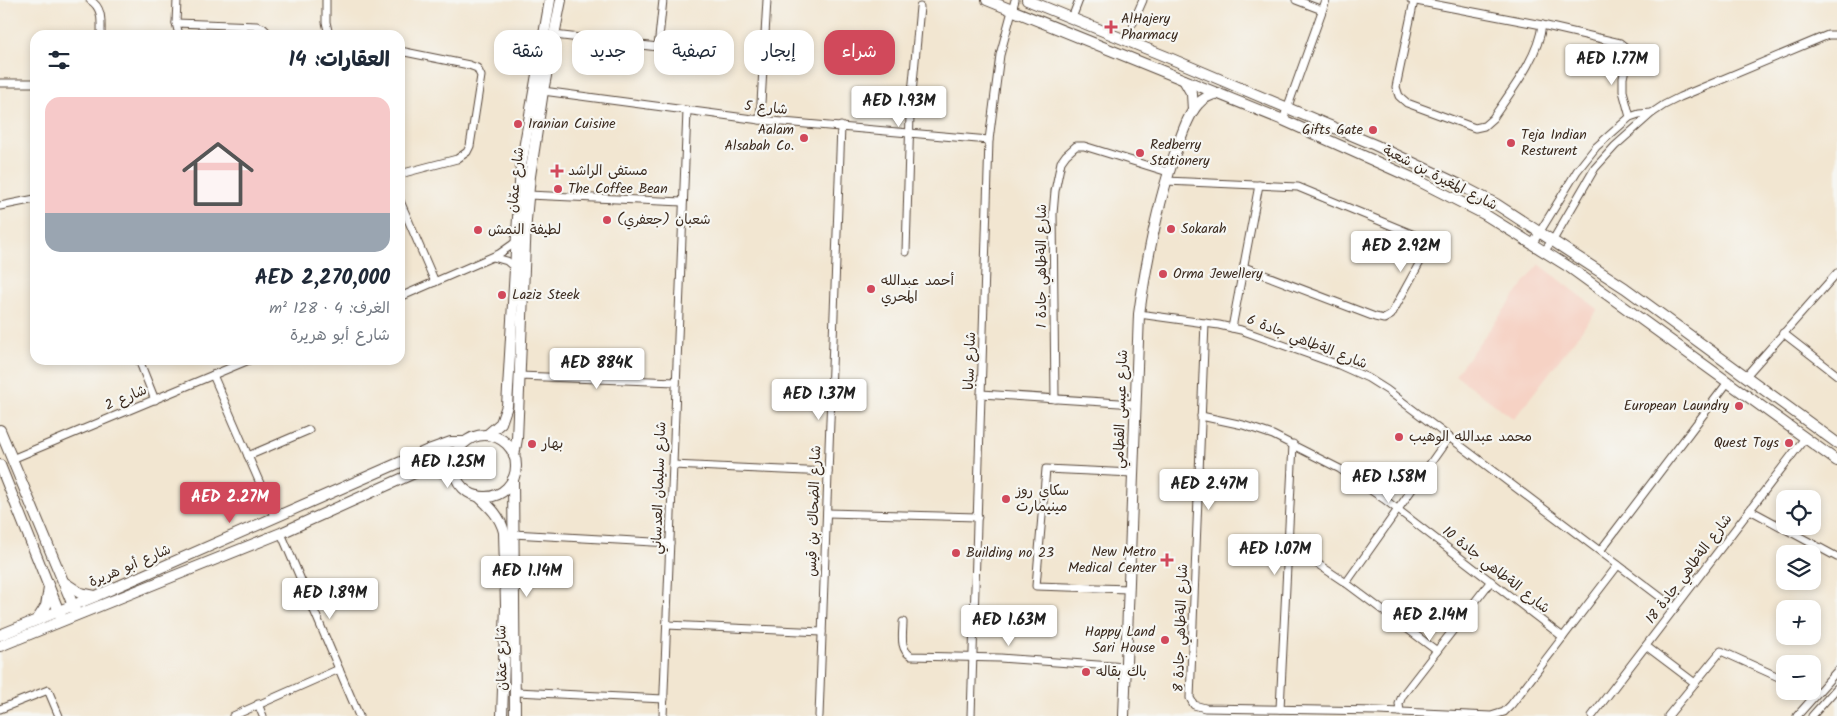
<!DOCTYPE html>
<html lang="ar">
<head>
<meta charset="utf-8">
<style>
  body { margin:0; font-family:Kalam,"Playpen Sans Arabic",sans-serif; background:#f2f2f3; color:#1f2937; direction:rtl; height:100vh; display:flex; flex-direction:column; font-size:19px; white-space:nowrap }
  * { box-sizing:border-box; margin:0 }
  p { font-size:16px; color:#747a83 }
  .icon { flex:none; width:28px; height:28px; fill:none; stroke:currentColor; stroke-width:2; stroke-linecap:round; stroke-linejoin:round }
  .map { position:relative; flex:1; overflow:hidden; direction:ltr }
  .details { position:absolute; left:30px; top:30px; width:375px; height:335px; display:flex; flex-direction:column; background:#fff; border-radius:15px; box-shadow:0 2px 8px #0003; direction:rtl }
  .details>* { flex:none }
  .guide { position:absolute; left:420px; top:30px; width:475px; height:45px; direction:rtl; display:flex; gap:10px }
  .buttons { position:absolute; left:1776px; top:490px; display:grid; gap:10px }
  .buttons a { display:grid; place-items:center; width:45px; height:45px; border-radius:10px; background:#fff; box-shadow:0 2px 8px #0003; font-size:25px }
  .price { position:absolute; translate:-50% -42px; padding:0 11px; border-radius:5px; background:#fff; color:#222; font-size:16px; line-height:32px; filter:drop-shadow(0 1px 2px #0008) }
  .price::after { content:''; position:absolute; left:50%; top:30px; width:15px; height:11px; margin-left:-8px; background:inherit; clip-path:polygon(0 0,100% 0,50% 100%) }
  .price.current { background:#d1495b; color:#fff }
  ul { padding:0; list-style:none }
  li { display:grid; align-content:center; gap:10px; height:265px; padding:0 15px }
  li+li { border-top:1px solid #e0e1e3 }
  li span { display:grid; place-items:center; height:155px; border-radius:15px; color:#555 }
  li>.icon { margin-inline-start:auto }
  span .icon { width:90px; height:90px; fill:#fffc; stroke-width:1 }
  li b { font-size:21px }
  h2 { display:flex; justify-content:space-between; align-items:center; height:60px; padding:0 15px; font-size:21px }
  .tag { padding:0 18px; border-radius:15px; background:#fff; box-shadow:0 2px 8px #0003; font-size:18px; line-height:45px }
  .tag.current { background:#d1495b; color:#fff }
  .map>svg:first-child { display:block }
</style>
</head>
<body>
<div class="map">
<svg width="1837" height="716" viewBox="0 0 1837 716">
  <rect width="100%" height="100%" fill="#f6f6f2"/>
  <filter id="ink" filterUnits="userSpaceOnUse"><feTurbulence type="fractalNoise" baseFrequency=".02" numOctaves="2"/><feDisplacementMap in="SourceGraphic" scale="10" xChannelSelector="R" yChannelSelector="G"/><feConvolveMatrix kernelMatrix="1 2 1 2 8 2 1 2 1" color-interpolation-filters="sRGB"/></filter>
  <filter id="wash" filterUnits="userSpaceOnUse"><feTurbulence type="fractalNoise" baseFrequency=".0096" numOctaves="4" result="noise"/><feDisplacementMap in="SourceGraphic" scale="20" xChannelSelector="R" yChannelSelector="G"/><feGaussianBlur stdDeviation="1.12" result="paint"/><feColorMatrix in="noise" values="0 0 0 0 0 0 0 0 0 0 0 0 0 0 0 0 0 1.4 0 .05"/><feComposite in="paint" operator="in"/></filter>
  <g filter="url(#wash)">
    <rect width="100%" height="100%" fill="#f2e6d1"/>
    <path fill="#f6d2c4" d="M1539,264L1598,309L1514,419L1455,375Z"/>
  </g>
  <g filter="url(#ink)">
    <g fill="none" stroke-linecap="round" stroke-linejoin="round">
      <g stroke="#564639" stroke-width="9">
        <g id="street">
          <path d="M90,0C103,8 101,21 101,35"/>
          <path d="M177,0L176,23L179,35"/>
          <path d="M326,0V22L329,35"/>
          <path d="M1296,0L1322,10"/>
          <path d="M1411,0L1542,25L1620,43L1625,47L1628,55L1623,78V91L1630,117"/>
          <path d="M1414,1L1396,87L1399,96L1407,103L1475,128L1484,126L1493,118C1511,91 1538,58 1542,25"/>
          <path d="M1072,18L1079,0"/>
          <path d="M176,23L257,26L263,28L270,35"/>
          <path d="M1133,23L1143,0"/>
          <path d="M554,35L658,47L663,0"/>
          <path d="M400,51L469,65L477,68L481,76L470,146L467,152L457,159L400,174"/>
          <path d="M0,83H35"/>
          <path d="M543,91L760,120L989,140"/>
          <path d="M760,120L767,0"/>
          <path d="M1283,120L1326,0"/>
          <path d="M1166,181L1298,187L1431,242L1391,315L1384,319L1375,317L1244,267"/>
          <path d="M528,195L683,202"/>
          <path d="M400,201L435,282"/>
          <path d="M0,206L35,199"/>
          <path d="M1533,243L1577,171L1596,147L1630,117L1639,114L1652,113"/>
          <path d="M1544,251L1553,240L1595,168L1615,146L1652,113L1664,105L1680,97L1828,35H1837"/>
          <path d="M906,252L910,115L920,7"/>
          <path d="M493,257L507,261L514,267"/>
          <path d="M400,297L499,254L516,242"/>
          <path d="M1139,314L1219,325L1241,330L1339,365L1368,378L1387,390L1449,437L1675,608"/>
          <path d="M1205,323L1190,698L1194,705L1205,708L1378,711L1491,716L1504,712L1511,705L1618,565"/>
          <path d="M1232,328L1259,185"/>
          <path d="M1783,333L1837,375"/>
          <path d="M139,360L155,400"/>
          <path d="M213,375L275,518"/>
          <path d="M519,376L676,382"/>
          <path d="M1745,377L1837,273"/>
          <path d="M981,394L1135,404"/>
          <path d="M1055,399L1053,214L1055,191L1061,162L1066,155L1076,146H1084L1168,172"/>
          <path d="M1201,416L1243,425L1273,435L1340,469L1384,499L1563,637"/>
          <path d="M248,456L309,430"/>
          <path d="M12,459L249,360"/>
          <path d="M673,465L828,472"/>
          <path d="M1750,510L1837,557"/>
          <path d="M827,513L978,517"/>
          <path d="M281,533L359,716"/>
          <path d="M513,534L670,543"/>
          <path d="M1288,544L1346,583L1437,651"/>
          <path d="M1600,551L1728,382"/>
          <path d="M1346,583L1449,437"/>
          <path d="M1129,589L1036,586L1046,469L1133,473"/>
          <path d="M903,622C903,634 899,649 911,656L1000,658L1126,667"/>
          <path d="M667,625L822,632"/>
          <path d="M1646,646L1695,683"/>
          <path d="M516,692L664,699"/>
          <path d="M258,704L263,716"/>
          <path d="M0,709L48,690L59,716"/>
          <path d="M1280,709L1293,444"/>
          <path d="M1400,712L1399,704L1402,696L1491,581"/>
          <path d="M233,716L339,669"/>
          <path d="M663,716L687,111"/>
          <path d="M819,716L841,126"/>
          <path d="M971,716L989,140L1000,55L1015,0"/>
          <path d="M1592,716L1805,438"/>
          <path d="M1668,716L1721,651L1785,680"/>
          <path d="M1797,716L1837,671"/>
          <path d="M1812,716L1837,688"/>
        </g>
      </g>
      <g stroke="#564639" stroke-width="12">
        <g id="secondary">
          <path d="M987,0L1283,120L1417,180L1484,214L1569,267L1837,461"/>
          <path d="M1027,0L1167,57L1375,145L1458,184L1496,204L1625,288L1837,443"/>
          <path d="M1184,80L1192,94L1193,110"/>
          <path d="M0,430L75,610"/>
          <circle cx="485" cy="466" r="31"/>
          <path d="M487,435L501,423L507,406L521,166L550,0"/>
          <path d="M514,456L517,439L526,220L530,176L543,91L561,0"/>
          <path d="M0,465L61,617"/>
          <path d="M513,479L515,716"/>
          <path d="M478,496C490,507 500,516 504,532L506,605L502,716"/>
          <path d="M65,583L80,593L95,596"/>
          <path d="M37,620L46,606L49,588"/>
          <path d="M0,635L96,596L426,451L451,442H464"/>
          <path d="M0,646L281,533L421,470L428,469L455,474"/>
          <path d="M1124,716L1139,314C1147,257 1158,200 1178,145C1183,132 1188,115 1198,104C1203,98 1210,95 1218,93"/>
        </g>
      </g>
      <use href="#street" stroke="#fff" stroke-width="7"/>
      <use href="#secondary" stroke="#fff" stroke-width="10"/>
    </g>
  </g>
  <g fill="#d1495b" stroke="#f6f6f2" stroke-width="2">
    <path d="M1108.5 19.5h5v5h5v5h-5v5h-5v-5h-5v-5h5z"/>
    <circle cx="518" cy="124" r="5"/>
    <circle cx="1373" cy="130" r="5"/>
    <circle cx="804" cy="138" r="5"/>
    <circle cx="1511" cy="143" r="5"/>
    <circle cx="1140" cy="153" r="5"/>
    <path d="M554.5 163.5h5v5h5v5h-5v5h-5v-5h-5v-5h5z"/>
    <circle cx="558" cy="189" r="5"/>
    <circle cx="607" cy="220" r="5"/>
    <circle cx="1171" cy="229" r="5"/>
    <circle cx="478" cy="230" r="5"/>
    <circle cx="1163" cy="274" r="5"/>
    <circle cx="871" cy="289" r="5"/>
    <circle cx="502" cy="295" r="5"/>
    <circle cx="1739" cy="406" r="5"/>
    <circle cx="1399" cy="437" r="5"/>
    <circle cx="1789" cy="443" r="5"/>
    <circle cx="532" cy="444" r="5"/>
    <circle cx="1006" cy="499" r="5"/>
    <circle cx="956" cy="553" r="5"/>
    <path d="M1164.5 552.5h5v5h5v5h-5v5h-5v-5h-5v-5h5z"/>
    <circle cx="1165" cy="640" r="5"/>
    <circle cx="1086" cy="672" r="5"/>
  </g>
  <g text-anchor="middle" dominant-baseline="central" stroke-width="4.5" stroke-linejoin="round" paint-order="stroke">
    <g font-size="14" fill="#3b2a1e" stroke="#f6f6f2" text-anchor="start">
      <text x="1121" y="19">AlHajery<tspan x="1121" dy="16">Pharmacy</tspan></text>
      <text x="528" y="124">Iranian Cuisine</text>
      <text x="794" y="130" text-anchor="end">Aalam<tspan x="794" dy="16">Alsabah Co.</tspan></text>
      <text x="1363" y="130" text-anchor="end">Gifts Gate</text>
      <text x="1521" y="135">Teja Indian<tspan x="1521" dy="16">Resturent</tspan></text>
      <text x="1150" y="145">Redberry<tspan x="1150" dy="16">Stationery</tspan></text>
      <text x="568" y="171">مستفى الراشد</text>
      <text x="568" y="189">The Coffee Bean</text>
      <text x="617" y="220">شعبان (جعفري)</text>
      <text x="1181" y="229">Sokarah</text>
      <text x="488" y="230">لطيفة النمش</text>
      <text x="1173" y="274">Orma Jewellery</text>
      <text x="881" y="281">أحمد عبدالله<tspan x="881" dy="16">المحري</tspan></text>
      <text x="512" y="295">Laziz Steek</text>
      <text x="1729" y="406" text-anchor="end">European Laundry</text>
      <text x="1409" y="437">محمد عبدالله الوهيب</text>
      <text x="1779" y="443" text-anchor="end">Quest Toys</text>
      <text x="542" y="444">بهار</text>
      <text x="1016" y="491">سكاي روز<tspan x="1016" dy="16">مينيمارت</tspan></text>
      <text x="1156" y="552" text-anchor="end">New Metro<tspan x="1156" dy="16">Medical Center</tspan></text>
      <text x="966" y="553">Building no 23</text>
      <text x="1155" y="632" text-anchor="end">Happy Land<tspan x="1155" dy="16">Sari House</tspan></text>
      <text x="1096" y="672">باك بقاله</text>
    </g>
    <g font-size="14" fill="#3b2a1e" stroke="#f6f6f2">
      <text transform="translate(766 108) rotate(5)">شارع 5</text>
      <text transform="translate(1440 178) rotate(27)">شارع المغيرة بن شعبة</text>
      <text transform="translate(516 180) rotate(-84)">شارع عمّان</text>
      <text transform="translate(1042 266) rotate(-90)">شارع الةطاهي جادة 1</text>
      <text transform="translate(1307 342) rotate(21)">شارع الةطاهي جادة 6</text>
      <text transform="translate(970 361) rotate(-88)">شارع سابا</text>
      <text transform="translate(126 398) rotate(-23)">شارع 2</text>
      <text transform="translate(1121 409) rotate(-88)">شارع عيسى القطامي</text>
      <text transform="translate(659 488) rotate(-88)">شارع سليمان العدساني</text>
      <text transform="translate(814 511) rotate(-88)">شارع الضحاك بن قيس</text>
      <text transform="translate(130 566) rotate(-23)">شارع أبو هريرة</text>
      <text transform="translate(1689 569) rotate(-53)">شارع الةطاهي جادة 18</text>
      <text transform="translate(1496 570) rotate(38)">شارع الةطاهي جادة 10</text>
      <text transform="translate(1181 628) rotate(-88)">شارع الةطاهي جادة 8</text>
      <text transform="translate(502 658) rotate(-91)">شارع عمّان</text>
    </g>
  </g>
</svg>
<div class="buttons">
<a><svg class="icon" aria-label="locate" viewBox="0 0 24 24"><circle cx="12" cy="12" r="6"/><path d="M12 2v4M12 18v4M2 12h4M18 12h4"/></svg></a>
<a><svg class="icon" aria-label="layers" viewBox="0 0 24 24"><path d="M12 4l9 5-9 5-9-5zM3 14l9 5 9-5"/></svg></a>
<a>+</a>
<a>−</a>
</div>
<b class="price" style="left:1612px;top:86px">AED 1.77M</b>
<b class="price" style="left:899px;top:128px">AED 1.93M</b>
<b class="price" style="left:1401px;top:273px">AED 2.92M</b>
<b class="price" style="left:597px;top:390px">AED 884K</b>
<b class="price" style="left:819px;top:421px">AED 1.37M</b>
<b class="price" style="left:448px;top:489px">AED 1.25M</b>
<b class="price" style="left:1389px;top:504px">AED 1.58M</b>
<b class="price" style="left:1209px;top:511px">AED 2.47M</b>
<b class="price current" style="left:230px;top:524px">AED 2.27M</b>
<b class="price" style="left:1275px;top:576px">AED 1.07M</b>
<b class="price" style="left:527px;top:598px">AED 1.14M</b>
<b class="price" style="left:330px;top:620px">AED 1.89M</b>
<b class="price" style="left:1430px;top:642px">AED 2.14M</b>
<b class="price" style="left:1009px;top:647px">AED 1.63M</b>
<div class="guide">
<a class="tag current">شراء</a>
<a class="tag">إيجار</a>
<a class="tag">تصفية</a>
<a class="tag">جديد</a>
<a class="tag">شقة</a>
</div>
<section class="details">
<h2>العقارات: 14<svg class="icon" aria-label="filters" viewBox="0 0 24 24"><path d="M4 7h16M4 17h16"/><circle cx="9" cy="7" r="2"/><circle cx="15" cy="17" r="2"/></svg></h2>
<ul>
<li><span style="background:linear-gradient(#f6c9c9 75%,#9aa5b1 0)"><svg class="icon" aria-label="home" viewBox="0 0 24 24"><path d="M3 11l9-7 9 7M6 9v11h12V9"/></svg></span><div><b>AED 2,270,000</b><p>الغرف: 4 · 128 m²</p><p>شارع أبو هريرة</p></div></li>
</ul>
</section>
</div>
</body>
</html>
